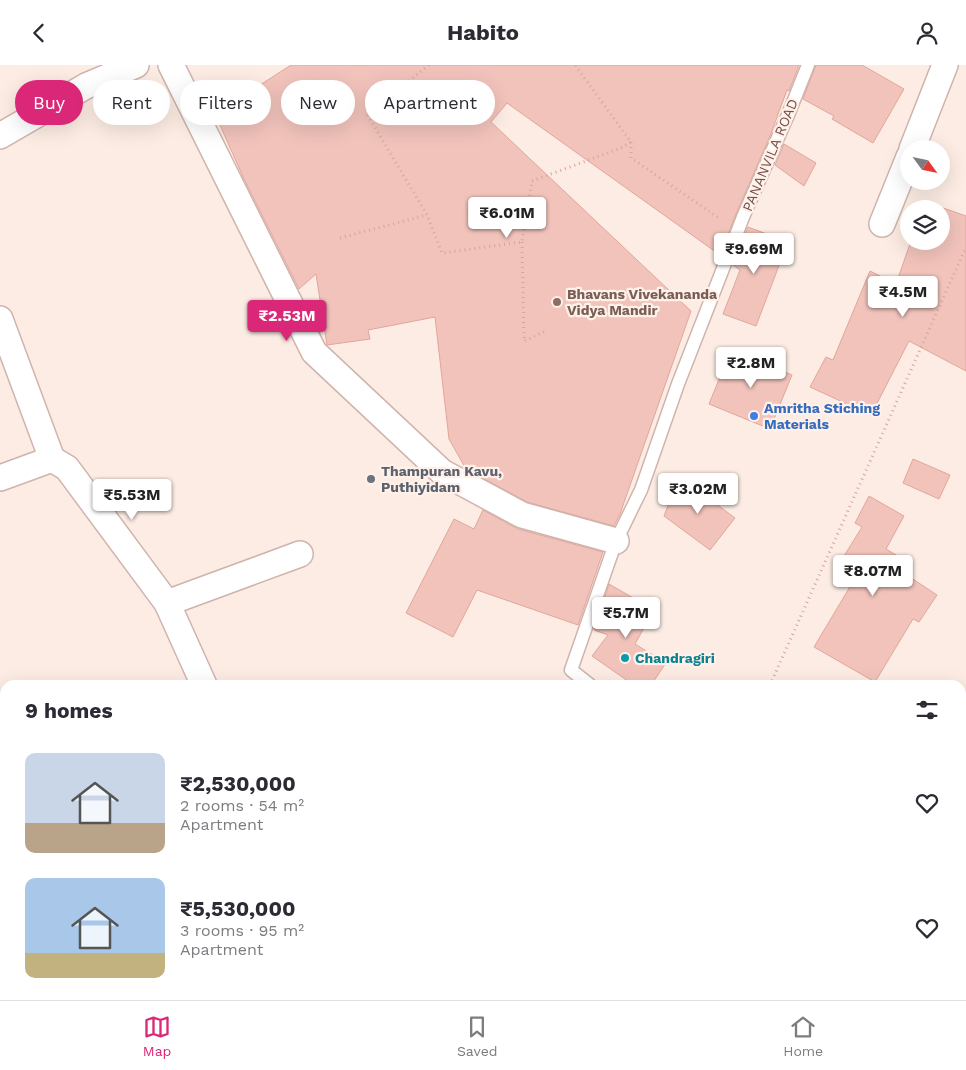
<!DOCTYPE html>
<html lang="en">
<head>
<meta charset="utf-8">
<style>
  body { margin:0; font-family:"Work Sans",sans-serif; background:#f2f2f3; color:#2b2b33; height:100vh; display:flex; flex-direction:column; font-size:19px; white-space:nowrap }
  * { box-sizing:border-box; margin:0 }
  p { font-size:16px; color:#7c7c81 }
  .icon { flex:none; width:28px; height:28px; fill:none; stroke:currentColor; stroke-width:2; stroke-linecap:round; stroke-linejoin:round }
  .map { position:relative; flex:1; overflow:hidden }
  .panel { position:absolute; left:0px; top:615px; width:966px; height:320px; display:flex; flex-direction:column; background:#fff; border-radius:15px 15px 0 0; box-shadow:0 5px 20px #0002 }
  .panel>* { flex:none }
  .top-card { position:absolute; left:15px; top:15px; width:500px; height:45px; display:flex; gap:10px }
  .needle { width:32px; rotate:123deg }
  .buttons { position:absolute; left:900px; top:75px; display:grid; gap:10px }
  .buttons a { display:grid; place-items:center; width:50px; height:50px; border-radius:50%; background:#fff; box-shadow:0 5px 20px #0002; font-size:25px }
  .price { position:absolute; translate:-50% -42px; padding:0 11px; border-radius:5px; background:#fff; color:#222; font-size:16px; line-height:32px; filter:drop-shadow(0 1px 2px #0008) }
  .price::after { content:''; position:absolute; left:50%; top:30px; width:15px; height:11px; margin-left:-8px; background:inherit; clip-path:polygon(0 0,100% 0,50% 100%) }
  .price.active { background:#db2777; color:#fff }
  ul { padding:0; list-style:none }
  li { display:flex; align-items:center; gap:15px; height:125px; padding:0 25px }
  li span { display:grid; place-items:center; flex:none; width:140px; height:100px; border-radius:10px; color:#555 }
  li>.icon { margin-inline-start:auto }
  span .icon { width:60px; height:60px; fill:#fffc; stroke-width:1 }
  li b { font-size:21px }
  h2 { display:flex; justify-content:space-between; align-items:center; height:60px; padding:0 25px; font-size:21px }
  .chip { padding:0 18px; border-radius:22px; background:#fff; box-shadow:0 5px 20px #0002; font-size:18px; line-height:45px }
  .chip.active { background:#db2777; color:#fff }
  header { display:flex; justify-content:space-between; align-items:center; height:65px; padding:0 25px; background:#fff; font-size:22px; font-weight:700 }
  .dock { display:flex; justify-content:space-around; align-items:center; height:70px; border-top:1px solid #e1e1e2; background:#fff; font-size:14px; color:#7c7c81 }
  .dock a { display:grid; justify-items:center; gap:2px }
  .dock .active { color:#db2777 }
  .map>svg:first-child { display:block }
</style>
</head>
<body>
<header><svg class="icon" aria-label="back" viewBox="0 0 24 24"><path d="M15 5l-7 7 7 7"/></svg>Habito<svg class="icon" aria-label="person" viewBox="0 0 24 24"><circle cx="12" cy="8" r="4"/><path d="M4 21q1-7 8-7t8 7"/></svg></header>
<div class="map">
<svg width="966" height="935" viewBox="0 0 966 935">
  <rect width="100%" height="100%" fill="#fcece3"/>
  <g fill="#f1c3bb" stroke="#e3a59b">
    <path d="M291,0H799L789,26L787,25L770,71L736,149L720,190L507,38L491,57L691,246L620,449L614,461L527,437L466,404L449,374L435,252L368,265L370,274L327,280L316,209L299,224L244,114L215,49Z"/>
    <path d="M816,0H862L904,24L873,78L832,54L834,51L803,34Z"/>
    <path d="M784,79L816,98L804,121L775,100Z"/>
    <path d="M926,137L966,151V306L909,276L871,350L810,322L826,292L833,295L870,206L896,219L911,176H941V144H923Z"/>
    <path d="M748,162L788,177L756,261L723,249L740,205L733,200Z"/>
    <path d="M731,285L792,310L770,364L709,339Z"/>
    <path d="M913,394L950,410L939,434L903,418Z"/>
    <path d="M683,414L735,453L710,485L664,451L674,425Z"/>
    <path d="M869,431L904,451L886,484L901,493L896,503L937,530L919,557L913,554L875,617L814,582L854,515L836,504L862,462L855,458Z"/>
    <path d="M483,445L518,464L603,487L578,560L477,525L453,572L406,548L454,454L474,464Z"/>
    <path d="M609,519L654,545L635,579L666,598L651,620H632L625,614L592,591L608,570L594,565Z"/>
  </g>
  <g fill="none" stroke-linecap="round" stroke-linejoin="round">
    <g stroke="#cfb4ad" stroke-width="15">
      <g id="service">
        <path d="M590,620L571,605L616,476L641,425L678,319L710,237L743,152L788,50L808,0"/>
        <path d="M913,935L915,930"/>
      </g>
    </g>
    <g stroke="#cfb4ad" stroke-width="28">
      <g id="minor">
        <path d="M171,0L314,287L442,407L522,450L616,476"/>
        <path d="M0,71L86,21L136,0"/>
        <path d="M912,84L945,0"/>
        <path d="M882,159L909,92"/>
        <path d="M0,254L52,394"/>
        <path d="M0,413L52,394L67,403L167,538L204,620"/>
        <path d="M167,538L300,489"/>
        <path d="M318,930L320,935"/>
        <path d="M0,931L9,935"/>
        <path d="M280,935L285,930"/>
      </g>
    </g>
    <g stroke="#d6a69e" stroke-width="3" stroke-dasharray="1 4" stroke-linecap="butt">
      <path d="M429,0L367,49L427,150L442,188L522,177L532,116L621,83L631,77L575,0"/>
      <path d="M631,77V93L719,153"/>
      <path d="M340,173L427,150"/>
      <path d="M522,177L524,276L546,266"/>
      <path d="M770,620L966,182"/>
    </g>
    <use href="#service" stroke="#fff" stroke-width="12"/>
    <use href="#minor" stroke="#fff" stroke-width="25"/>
  </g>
  <circle fill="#8d6e63" stroke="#fff1e9" stroke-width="2" cx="557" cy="237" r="5"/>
  <circle fill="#3f7fe0" stroke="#fff1e9" stroke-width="2" cx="754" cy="351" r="5"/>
  <circle fill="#6b7280" stroke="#fff1e9" stroke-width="2" cx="371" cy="414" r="5"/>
  <circle fill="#0f9aa8" stroke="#fff1e9" stroke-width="2" cx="625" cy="593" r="5"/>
  <g text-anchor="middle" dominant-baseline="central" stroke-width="4.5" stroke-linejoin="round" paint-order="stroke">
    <g font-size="14" fill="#744e49" stroke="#fff1e9">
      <text transform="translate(770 90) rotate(-67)">PANANVILA ROAD</text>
    </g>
    <g font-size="14" font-weight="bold" fill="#785e54" stroke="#fff1e9" text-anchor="start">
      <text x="567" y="229">Bhavans Vivekananda<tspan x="567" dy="16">Vidya Mandir</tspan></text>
    </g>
    <g font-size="14" font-weight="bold" fill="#366cbe" stroke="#fff1e9" text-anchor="start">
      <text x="764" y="343">Amritha Stiching<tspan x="764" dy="16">Materials</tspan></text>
    </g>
    <g font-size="14" font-weight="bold" fill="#5b616d" stroke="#fff1e9" text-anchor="start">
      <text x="381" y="406">Thampuran Kavu,<tspan x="381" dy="16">Puthiyidam</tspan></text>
    </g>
    <g font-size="14" font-weight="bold" fill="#0d838f" stroke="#fff1e9" text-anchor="start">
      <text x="635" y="593">Chandragiri</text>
    </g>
  </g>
</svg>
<div class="buttons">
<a><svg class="needle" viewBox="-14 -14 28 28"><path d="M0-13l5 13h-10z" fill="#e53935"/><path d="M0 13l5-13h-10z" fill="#7c7c81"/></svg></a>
<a><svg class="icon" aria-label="layers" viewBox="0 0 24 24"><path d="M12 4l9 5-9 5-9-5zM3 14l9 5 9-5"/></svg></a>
</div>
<b class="price" style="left:507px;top:174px">₹6.01M</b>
<b class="price" style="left:754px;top:210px">₹9.69M</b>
<b class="price" style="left:903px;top:253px">₹4.5M</b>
<b class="price active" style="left:287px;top:277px">₹2.53M</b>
<b class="price" style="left:751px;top:324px">₹2.8M</b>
<b class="price" style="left:698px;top:450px">₹3.02M</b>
<b class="price" style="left:132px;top:456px">₹5.53M</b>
<b class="price" style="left:873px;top:532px">₹8.07M</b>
<b class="price" style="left:626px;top:574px">₹5.7M</b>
<div class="top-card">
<a class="chip active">Buy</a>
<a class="chip">Rent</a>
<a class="chip">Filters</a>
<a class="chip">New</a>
<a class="chip">Apartment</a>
</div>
<section class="panel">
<h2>9 homes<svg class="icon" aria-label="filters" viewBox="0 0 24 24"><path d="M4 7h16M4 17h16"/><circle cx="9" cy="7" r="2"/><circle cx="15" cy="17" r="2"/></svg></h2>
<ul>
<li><span style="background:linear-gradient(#c9d6e8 70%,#b9a48a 0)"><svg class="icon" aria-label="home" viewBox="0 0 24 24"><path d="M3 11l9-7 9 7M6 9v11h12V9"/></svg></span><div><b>₹2,530,000</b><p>2 rooms · 54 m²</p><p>Apartment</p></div><svg class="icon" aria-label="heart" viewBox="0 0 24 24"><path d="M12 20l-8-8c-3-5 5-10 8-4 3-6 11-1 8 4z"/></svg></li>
<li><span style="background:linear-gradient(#a9c7e8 75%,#c2b280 0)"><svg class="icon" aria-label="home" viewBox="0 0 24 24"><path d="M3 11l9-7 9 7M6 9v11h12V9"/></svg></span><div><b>₹5,530,000</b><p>3 rooms · 95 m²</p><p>Apartment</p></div><svg class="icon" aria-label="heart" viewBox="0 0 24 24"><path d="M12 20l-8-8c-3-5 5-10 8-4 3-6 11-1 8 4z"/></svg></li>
</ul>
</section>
</div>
<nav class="dock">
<a class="active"><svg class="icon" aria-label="map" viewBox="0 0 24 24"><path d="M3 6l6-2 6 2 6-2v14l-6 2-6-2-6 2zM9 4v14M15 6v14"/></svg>Map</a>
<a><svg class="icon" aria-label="saved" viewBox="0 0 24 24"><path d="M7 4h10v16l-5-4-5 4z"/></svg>Saved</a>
<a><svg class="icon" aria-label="home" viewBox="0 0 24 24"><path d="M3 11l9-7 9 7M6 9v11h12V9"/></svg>Home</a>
</nav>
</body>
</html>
